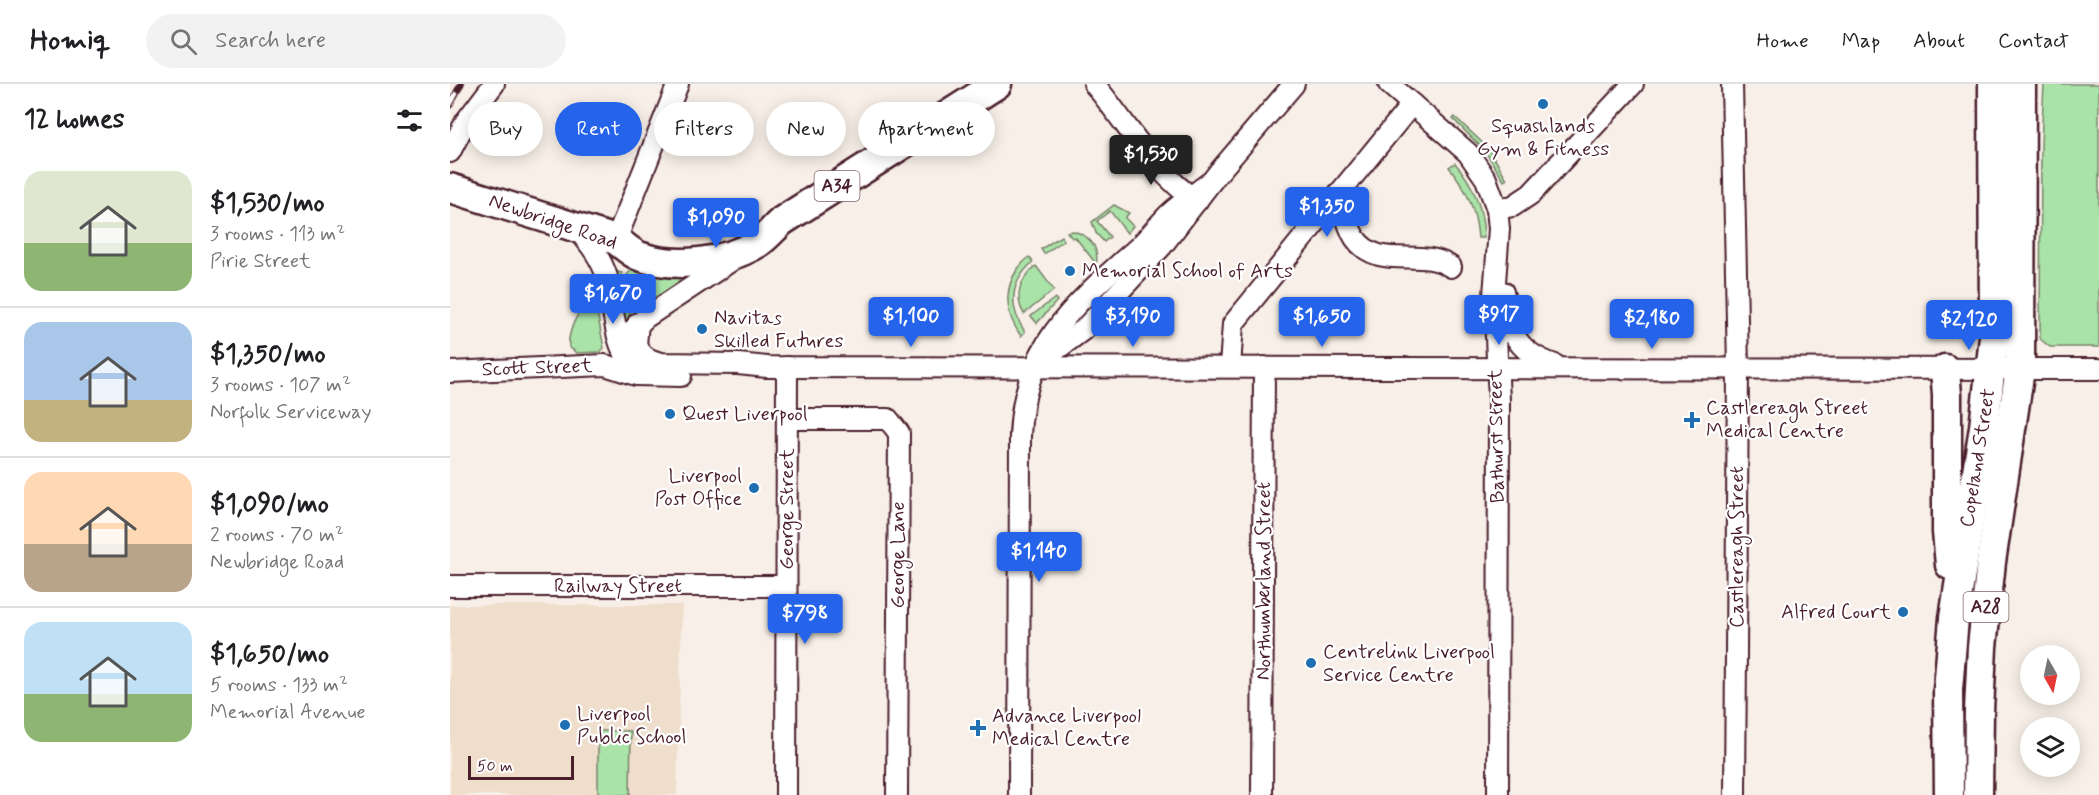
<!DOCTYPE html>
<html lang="en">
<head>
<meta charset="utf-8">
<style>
  body { margin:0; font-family:Mynerve,sans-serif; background:#f2f2f2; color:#202124; height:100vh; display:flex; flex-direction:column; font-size:22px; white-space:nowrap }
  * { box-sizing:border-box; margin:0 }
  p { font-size:20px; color:#757577 }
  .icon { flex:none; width:33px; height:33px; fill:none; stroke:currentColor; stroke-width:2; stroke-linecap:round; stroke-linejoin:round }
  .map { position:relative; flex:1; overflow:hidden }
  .drawer { display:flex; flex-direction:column; background:#fff; width:450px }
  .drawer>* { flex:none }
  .hud { position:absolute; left:18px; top:18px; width:570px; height:54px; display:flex; gap:12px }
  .needle { width:39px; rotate:171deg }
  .buttons { position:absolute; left:1570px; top:561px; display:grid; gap:12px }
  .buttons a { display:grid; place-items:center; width:60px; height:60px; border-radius:50%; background:#fff; box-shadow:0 3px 15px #0003; font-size:30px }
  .scale { position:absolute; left:18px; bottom:15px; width:106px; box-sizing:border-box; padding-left:6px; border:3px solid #4a1f2b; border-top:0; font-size:16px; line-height:21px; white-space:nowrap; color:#4a1f2b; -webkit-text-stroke:4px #fff; paint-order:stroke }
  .price { position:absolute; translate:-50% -51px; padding:0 14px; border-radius:6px; background:#2563eb; color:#fff; font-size:20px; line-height:39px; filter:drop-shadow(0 2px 3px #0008) }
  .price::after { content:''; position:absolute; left:50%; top:36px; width:18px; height:14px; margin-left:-9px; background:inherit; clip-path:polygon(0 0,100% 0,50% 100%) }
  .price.selected { background:#222; color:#fff }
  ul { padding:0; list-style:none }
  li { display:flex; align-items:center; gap:18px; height:150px; padding:0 24px }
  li+li { border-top:2px solid #e0e0e0 }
  li span { display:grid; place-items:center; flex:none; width:168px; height:120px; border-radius:18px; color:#555 }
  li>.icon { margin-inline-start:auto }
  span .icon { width:72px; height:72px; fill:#fffc; stroke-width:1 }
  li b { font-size:26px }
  h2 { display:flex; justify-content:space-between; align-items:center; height:72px; padding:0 24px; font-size:26px }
  .tag { padding:0 21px; border-radius:27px; background:#fff; box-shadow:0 3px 15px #0003; font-size:21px; line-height:54px }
  .tag.selected { background:#2563eb; color:#fff }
  header { display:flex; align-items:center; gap:36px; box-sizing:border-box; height:84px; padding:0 30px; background:#fff; border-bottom:2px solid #e0e0e0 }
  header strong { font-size:28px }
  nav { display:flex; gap:33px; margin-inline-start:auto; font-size:21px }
  .search { width:420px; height:54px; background:#f2f2f2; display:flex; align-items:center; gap:15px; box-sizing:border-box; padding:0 21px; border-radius:33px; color:#757577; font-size:22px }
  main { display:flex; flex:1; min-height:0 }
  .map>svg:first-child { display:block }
</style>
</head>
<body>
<header>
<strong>Homiq</strong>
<div class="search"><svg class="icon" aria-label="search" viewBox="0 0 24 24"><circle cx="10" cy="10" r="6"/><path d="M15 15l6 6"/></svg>Search here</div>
<nav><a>Home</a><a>Map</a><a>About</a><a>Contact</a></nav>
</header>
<main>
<section class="drawer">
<h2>12 homes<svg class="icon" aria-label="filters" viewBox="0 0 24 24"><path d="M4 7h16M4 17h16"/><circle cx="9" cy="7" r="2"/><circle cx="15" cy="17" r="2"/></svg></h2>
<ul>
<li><span style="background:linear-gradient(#dfe7d0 60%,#8fb573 0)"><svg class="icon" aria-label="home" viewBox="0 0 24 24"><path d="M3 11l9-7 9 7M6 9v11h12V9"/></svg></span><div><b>$1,530/mo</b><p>3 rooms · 113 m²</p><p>Pirie Street</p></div></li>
<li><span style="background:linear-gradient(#a9c7e8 65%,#c2b280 0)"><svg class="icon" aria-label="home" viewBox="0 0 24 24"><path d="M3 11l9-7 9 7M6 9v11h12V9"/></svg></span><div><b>$1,350/mo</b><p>3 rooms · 107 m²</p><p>Norfolk Serviceway</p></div></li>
<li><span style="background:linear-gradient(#ffd9b3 60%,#b9a48a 0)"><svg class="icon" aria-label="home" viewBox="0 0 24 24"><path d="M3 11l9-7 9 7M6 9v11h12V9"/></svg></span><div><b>$1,090/mo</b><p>2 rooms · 70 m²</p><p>Newbridge Road</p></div></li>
<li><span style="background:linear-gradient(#bfe0f5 60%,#8fb573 0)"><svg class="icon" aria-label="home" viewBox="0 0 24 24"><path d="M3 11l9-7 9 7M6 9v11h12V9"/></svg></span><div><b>$1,650/mo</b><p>5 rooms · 133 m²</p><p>Memorial Avenue</p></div></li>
</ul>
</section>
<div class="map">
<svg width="1649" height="711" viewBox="0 0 1649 711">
  <rect width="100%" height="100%" fill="#f8f0e8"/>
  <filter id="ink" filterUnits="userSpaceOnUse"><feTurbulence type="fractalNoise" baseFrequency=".0167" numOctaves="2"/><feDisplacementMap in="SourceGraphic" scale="12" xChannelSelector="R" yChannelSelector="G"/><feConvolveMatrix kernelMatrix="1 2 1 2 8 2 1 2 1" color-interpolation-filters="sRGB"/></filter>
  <g filter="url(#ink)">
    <path fill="#efdecc" d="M0,521H232L227,711H0Z"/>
    <g fill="#a9e3a8" stroke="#7a816a" stroke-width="1.5">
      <path d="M1594,0H1649V263H1600L1590,255L1591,60Z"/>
      <path d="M1005,33L1038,64L1057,95L1054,97L1035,67L1003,35Z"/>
      <path d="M1005,79C1024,101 1033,124 1034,154H1028C1026,126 1017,105 999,83Z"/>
      <path d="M664,121L679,129L675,134L683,142L677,149L660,127L647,137L660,153L654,158L646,149L642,138Z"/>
      <path d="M623,147C639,151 650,163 646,181L644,183L641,180L644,177L625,153L622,154L617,148Z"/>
      <path d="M611,152L614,156L594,170L591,165Z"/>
      <path d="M579,173L583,178C559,199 558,222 575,248L571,252C551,225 554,194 579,173Z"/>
      <path d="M186,181L234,193V196L189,230L184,228L174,209V194Z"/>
      <path d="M586,182L604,206L574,230C563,212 571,194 586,182Z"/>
      <path d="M164,187L172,189C164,215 178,215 181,233C182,239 178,246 175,252Z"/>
      <path d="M605,214L607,217L587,239L581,232Z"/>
      <path d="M136,222L143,223L147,228L154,264L150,268L127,269L119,263C117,252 126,228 136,222Z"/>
      <path d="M148,647H181L180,711H148Z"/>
    </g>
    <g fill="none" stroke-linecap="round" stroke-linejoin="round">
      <g stroke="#4a1f2b" stroke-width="24">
        <g id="minor">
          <path d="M644,0C677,39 703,88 747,117"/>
          <path d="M939,0L1018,69L1036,95L1047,125L1049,145L1044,211L1049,316L1048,711"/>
          <path d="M1282,0L1288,284L1285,711"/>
          <path d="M0,68L16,37L44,0"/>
          <path d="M889,109C894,124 897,142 905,154C928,188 972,162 1001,183"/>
          <path d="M1047,125L1063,122L1081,110L1183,0"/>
          <path d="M127,145C140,160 151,174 157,193C166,223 160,279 198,286"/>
          <path d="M166,156L228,0"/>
          <path d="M1053,208C1062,248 1062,266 1105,281"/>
          <path d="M188,239L186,261C191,272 199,276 211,279L288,280L317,283L1649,285"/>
          <path d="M181,248L195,234L281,177"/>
          <path d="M587,280L633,246L712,162L768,89L844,0"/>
          <path d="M780,283L783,240L962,20"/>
          <path d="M0,288L155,281L186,291L231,292"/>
          <path d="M337,335H438L449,349L447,711"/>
          <path d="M0,502H336"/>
          <path d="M336,711L337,283"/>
          <path d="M569,711L570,352C573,264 623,221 684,167C697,156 707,142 719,130C731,119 746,109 759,99"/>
          <path d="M812,711L814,283"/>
        </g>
      </g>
      <g stroke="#4a1f2b" stroke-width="33">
        <g id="highway">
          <path d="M0,104L166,156C173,161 181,169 189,172C225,185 275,179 308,159C316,154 324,144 332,137L547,0"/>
          <path d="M1495,285L1497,311V448L1500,481"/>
          <path d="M1499,711L1498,606L1504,534L1534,343L1544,253L1543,0"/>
          <path d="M1528,711L1529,627L1532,563L1541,478L1570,285L1571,0"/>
        </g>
      </g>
      <use href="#minor" stroke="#fff" stroke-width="20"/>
      <use href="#highway" stroke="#fff" stroke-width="28"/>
      <g stroke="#4a1f2b" stroke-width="7">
        <path id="rail" d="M0,21L11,0"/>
      </g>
      <use href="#rail" stroke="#fff" stroke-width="4.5" stroke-dasharray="14" stroke-linecap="butt"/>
    </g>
  </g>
  <g fill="#1f6fb2" stroke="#fff" stroke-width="2">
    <circle cx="1093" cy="20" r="6"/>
    <circle cx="620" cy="187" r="6"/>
    <circle cx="252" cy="245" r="6"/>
    <circle cx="220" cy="330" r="6"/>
    <path d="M1239 327h6v6h6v6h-6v6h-6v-6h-6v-6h6z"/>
    <circle cx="304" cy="404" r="6"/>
    <circle cx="1453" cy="528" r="6"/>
    <circle cx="861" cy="579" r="6"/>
    <circle cx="115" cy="641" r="6"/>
    <path d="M525 635h6v6h6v6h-6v6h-6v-6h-6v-6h6z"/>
  </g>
  <g text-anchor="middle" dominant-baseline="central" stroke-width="4.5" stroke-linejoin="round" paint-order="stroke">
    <g fill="#fff" stroke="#80626b" stroke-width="1.5">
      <rect x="364.5" y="87" width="45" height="30" rx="4.5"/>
      <rect x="1513.5" y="508" width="45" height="30" rx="4.5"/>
    </g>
    <g font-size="18" font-weight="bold" fill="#4a1f2b">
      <text x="387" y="102">A34</text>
      <text x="1536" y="523">A28</text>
    </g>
    <g font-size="20" fill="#4a1f2b" stroke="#fff" text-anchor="start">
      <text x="1093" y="42" text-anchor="middle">Squashlands<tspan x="1093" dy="23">Gym &amp; Fitness</tspan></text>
      <text x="632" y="187">Memorial School of Arts</text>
      <text x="264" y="234">Navitas<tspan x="264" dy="23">Skilled Futures</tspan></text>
      <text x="1256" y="324">Castlereagh Street<tspan x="1256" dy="23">Medical Centre</tspan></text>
      <text x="232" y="330">Quest Liverpool</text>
      <text x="292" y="392" text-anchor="end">Liverpool<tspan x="292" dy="23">Post Office</tspan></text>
      <text x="1441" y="528" text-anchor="end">Alfred Court</text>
      <text x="873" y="568">Centrelink Liverpool<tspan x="873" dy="23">Service Centre</tspan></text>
      <text x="127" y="630">Liverpool<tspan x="127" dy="23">Public School</tspan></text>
      <text x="542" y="632">Advance Liverpool<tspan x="542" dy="23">Medical Centre</tspan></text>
    </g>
    <g font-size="20" fill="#4a1f2b" stroke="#fff">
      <text transform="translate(103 138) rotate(19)">Newbridge Road</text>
      <text transform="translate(87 284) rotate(-2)">Scott Street</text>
      <text transform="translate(1047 352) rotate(-91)">Bathurst Street</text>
      <text transform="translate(1528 374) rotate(-81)">Copeland Street</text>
      <text transform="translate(337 425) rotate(-90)">George Street</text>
      <text transform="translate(1287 463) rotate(-90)">Castlereagh Street</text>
      <text transform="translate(448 471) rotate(-90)">George Lane</text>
      <text transform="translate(814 497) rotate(-90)">Northumberland Street</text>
      <text x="168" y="502">Railway Street</text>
    </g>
  </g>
</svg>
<div class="buttons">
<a><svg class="needle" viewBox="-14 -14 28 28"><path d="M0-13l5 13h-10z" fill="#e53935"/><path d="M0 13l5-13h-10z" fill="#757577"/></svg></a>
<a><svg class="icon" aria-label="layers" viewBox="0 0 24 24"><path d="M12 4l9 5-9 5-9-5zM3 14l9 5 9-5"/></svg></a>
</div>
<div class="scale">50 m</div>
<b class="price selected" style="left:701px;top:102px">$1,530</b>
<b class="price" style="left:877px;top:154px">$1,350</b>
<b class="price" style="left:266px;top:165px">$1,090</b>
<b class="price" style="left:163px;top:241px">$1,670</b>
<b class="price" style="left:1049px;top:262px">$917</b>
<b class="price" style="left:461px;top:264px">$1,100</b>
<b class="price" style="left:683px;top:264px">$3,190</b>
<b class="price" style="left:872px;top:264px">$1,650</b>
<b class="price" style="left:1202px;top:266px">$2,180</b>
<b class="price" style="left:1519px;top:267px">$2,120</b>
<b class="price" style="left:589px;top:499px">$1,140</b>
<b class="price" style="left:355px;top:561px">$798</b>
<div class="hud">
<a class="tag">Buy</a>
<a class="tag selected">Rent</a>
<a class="tag">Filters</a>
<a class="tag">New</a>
<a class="tag">Apartment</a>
</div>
</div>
</main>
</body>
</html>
